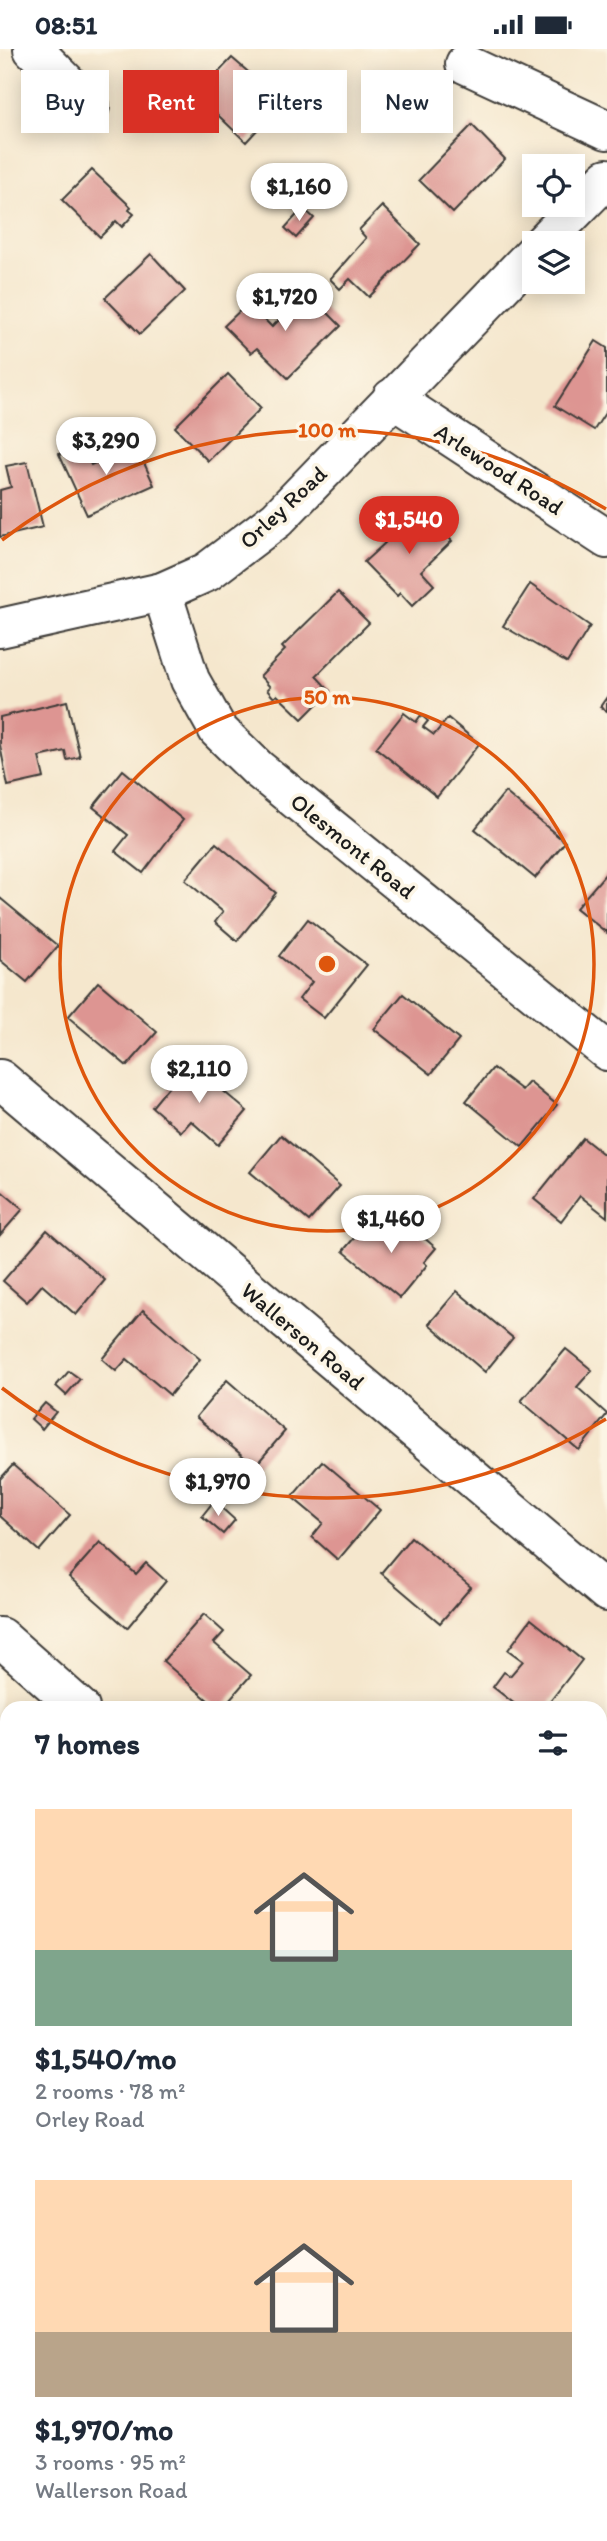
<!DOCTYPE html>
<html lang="en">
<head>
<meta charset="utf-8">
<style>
  body { margin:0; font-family:Itim,sans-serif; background:#f2f2f3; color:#1f2937; height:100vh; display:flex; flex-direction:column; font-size:26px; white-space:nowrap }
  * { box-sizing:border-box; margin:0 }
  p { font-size:23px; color:#747a83 }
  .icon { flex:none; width:38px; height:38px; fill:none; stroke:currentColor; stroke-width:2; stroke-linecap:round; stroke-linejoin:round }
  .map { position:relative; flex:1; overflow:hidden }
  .sheet { position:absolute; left:0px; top:1652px; width:607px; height:840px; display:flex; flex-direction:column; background:#fff; border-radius:21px 21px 0 0; box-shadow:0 4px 18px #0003 }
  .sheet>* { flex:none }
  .hud { position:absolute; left:21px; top:21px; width:565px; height:63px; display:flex; gap:14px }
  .fabs { position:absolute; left:522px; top:105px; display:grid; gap:14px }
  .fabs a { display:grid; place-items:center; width:63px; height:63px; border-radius:0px; background:#fff; box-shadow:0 4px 18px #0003; font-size:35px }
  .price { position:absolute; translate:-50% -60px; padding:0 16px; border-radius:24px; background:#fff; color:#222; font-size:23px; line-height:46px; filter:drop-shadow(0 2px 4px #0008) }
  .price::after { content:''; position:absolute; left:50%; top:42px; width:21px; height:16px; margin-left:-10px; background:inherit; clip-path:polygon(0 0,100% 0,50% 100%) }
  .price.on { background:#d93025; color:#fff }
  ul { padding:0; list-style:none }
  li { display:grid; align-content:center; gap:14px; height:371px; padding:0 35px }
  li span { display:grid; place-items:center; height:217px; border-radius:0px; color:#555 }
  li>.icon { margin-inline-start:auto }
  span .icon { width:126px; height:126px; fill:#fffc; stroke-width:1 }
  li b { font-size:30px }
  h2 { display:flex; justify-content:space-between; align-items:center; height:84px; padding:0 35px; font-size:30px }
  .tag { padding:0 24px; border-radius:0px; background:#fff; box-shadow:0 4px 18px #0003; font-size:24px; line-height:63px }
  .tag.on { background:#d93025; color:#fff }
  .status { display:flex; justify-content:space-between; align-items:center; height:49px; padding:0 35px; background:#fff; direction:ltr }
  .status svg { height:19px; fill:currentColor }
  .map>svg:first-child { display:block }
</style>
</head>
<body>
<div class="status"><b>08:51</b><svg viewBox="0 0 49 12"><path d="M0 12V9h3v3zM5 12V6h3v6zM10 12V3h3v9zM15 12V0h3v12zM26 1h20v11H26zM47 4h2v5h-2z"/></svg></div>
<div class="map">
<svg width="607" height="2492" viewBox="0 0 607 2492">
  <rect width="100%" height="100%" fill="#fcf5e5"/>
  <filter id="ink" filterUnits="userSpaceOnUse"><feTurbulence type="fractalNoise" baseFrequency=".0143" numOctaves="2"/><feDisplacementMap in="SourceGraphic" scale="14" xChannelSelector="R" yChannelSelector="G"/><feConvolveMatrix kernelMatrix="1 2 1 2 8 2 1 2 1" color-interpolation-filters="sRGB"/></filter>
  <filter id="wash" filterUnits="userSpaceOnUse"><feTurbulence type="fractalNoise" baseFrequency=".00686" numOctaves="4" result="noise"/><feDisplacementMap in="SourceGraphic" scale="28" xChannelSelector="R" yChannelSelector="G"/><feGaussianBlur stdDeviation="1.57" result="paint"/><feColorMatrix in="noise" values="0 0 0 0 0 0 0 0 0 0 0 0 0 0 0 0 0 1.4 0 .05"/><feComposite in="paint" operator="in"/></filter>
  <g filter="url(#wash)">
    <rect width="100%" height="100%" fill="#f5e7cd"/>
    <g id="blocks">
      <g fill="#dd9592">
        <path d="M232,9L283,53L246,93L197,46Z"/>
        <path d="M426,28L440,42L425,58L410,44Z"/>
        <path d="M472,76L505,110L453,164L419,131Z"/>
        <path d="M92,121L131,158L129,161L134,165L122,178L116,172L100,188L62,151Z"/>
        <path d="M382,157L420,195L369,248L350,230L340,240L330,230L366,189L359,181Z"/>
        <path d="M303,159L314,169L296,189L285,179Z"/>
        <path d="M151,205L185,242L140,285L105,249Z"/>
        <path d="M307,243L341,277L288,329L257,299L251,304L224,277L248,254L272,278Z"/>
        <path d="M596,292L607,299V361L594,381L555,357Z"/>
        <path d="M228,325L261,359L208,412L175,378Z"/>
        <path d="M81,394L91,416L136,396L154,436L87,466L59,405Z"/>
        <path d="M27,413L43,478L0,488V441L11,438L6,417Z"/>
        <path d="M419,458L452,492L421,522L434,536L412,557L400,544L397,547L364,513L385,494L381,490L385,485L388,488Z"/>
        <path d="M530,535L590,577L567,614L503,577Z"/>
        <path d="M338,543L369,574L316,627L330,642L302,670L277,646L274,649L267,641L270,638L260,627L285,601L282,598Z"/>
        <path d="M607,648V662L600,658Z"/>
        <path d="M67,652L80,708L67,711L65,702L39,708L44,729L8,737L0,696V668Z"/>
        <path d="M404,664L416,673L421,666L428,672L423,678L434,686L448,669L479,695L437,748L376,699Z"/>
        <path d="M123,721L183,771L143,824L115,802L128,786L93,758Z"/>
        <path d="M505,743L565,793L535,829L475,780Z"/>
        <path d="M216,794L276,844L237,892L215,873L223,863L185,831Z"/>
        <path d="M607,823V884L576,859Z"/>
        <path d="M0,849L58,897L27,933L0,911Z"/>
        <path d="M308,870L367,916L324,969L299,950L312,933L279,907Z"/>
        <path d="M98,933L157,983L127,1017L68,968Z"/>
        <path d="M403,945L459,991L431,1025L374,980Z"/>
        <path d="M189,1013L247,1062L218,1096L191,1072L181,1083L152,1058Z"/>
        <path d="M493,1019L522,1041L529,1033L557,1056L522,1098L466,1052Z"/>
        <path d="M281,1086L340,1137L309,1172L250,1123Z"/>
        <path d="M583,1089L607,1108V1168L580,1147L561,1172L534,1150Z"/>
        <path d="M0,1141L23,1160L0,1186Z"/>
        <path d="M372,1168L397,1190L409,1176L436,1199L424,1213L427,1216L400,1249L343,1202Z"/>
        <path d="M47,1181L105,1231L76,1266L42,1236L27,1253L3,1232Z"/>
        <path d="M457,1242L513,1289L485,1323L429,1275Z"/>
        <path d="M143,1261L200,1310L170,1346L127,1310L116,1322L102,1310Z"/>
        <path d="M566,1300L592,1321L577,1338L607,1365L579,1401L521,1352Z"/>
        <path d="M69,1322L80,1330L66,1346L56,1337Z"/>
        <path d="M227,1331L285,1382L255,1417L196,1368Z"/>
        <path d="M45,1354L56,1363L42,1380L31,1370Z"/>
        <path d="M322,1412L380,1461L338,1511L312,1488L323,1474L292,1448Z"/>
        <path d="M13,1416L70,1466L39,1502L0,1467V1430Z"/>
        <path d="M214,1452L235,1471L223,1485L202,1467Z"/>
        <path d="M411,1488L471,1538L440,1574L381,1524Z"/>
        <path d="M100,1493L136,1525L146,1514L166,1532L127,1579L69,1528Z"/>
        <path d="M204,1565L224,1583L214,1594L251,1626L222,1659H217L163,1612Z"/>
        <path d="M531,1570L582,1611L545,1659H520L493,1638L504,1623L510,1627L523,1612L508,1601Z"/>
        <path d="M0,1701L7,1707V1766L0,1760Z"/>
        <path d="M600,1881L607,1886V1941L600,1936Z"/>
        <path d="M0,2034L7,2040L0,2049Z"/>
        <path d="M0,2066L7,2072V2148L0,2142Z"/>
        <path d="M604,2158L607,2161V2213L600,2208V2163Z"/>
        <path d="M600,2247L607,2252V2270L600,2279Z"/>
        <path d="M365,2485H413L421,2492H359Z"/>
      </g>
    </g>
  </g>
  <g filter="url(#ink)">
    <use href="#blocks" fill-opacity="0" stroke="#3d3a37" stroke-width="2"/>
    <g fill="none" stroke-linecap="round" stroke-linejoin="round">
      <g stroke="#3d3a37" stroke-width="42">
        <g id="minor">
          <path d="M33,0L90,57"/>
          <path d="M465,15L607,81"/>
          <path d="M543,194L607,129"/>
          <path d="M392,349L607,490"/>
          <path d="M162,543L190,631L218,681L258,720L607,1002"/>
          <path d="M0,579L162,543L207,523L277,470L534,204"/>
          <path d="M0,1030L607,1543"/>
          <path d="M0,1588L80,1659"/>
          <path d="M600,1752L607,1744"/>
          <path d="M0,1983L7,1989"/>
          <path d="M600,2398L607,2389"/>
          <path d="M113,2485L122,2492"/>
          <path d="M31,2492L37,2485"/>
          <path d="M526,2492L532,2485"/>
        </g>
      </g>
      <use href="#minor" stroke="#fff" stroke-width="38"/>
    </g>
  </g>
  <g fill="none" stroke="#de560d" stroke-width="3.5">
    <circle cx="327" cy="915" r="267"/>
    <path d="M606 1370A534 534 0 0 1 2 1339M2 491A534 534 0 0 1 606 460"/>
  </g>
  <g text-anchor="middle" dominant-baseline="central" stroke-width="7" stroke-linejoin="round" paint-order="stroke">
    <g font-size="23" fill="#1c1c1c" stroke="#fcf5e5">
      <text transform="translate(499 420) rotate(33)">Arlewood Road</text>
      <text transform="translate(283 458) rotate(-43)">Orley Road</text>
      <text transform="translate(353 797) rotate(39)">Olesmont Road</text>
      <text transform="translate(303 1287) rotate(40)">Wallerson Road</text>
    </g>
  </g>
  <circle cx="327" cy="915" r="10" fill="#de560d" stroke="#fcf5e5" stroke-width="3.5"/>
  <g font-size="21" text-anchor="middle" font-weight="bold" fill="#de560d" stroke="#fcf5e5" stroke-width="7" stroke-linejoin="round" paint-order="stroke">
    <text x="327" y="388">100 m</text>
    <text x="327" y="655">50 m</text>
  </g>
</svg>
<div class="fabs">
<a><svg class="icon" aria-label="locate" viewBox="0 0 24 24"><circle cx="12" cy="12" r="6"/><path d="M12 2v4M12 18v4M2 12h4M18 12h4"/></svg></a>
<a><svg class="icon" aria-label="layers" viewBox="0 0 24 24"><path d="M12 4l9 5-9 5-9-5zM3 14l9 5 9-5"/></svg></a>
</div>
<b class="price" style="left:299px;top:174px">$1,160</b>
<b class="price" style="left:285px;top:284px">$1,720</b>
<b class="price" style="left:106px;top:428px">$3,290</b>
<b class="price on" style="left:409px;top:507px">$1,540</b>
<b class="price" style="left:199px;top:1056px">$2,110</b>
<b class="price" style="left:391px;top:1206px">$1,460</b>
<b class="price" style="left:218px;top:1469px">$1,970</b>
<div class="hud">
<a class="tag">Buy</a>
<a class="tag on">Rent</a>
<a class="tag">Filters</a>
<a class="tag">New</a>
</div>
<section class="sheet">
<h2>7 homes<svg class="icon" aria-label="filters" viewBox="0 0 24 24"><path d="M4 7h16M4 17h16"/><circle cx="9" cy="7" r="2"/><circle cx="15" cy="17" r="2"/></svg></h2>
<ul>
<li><span style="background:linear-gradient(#ffd9b3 65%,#7fa58c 0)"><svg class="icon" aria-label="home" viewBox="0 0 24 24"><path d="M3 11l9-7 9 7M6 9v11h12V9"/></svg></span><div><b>$1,540/mo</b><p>2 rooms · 78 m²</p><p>Orley Road</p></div></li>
<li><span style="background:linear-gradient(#ffd9b3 70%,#b9a48a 0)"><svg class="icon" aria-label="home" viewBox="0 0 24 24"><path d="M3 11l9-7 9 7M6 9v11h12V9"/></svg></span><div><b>$1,970/mo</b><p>3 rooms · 95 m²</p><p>Wallerson Road</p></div></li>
</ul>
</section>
</div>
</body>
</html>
